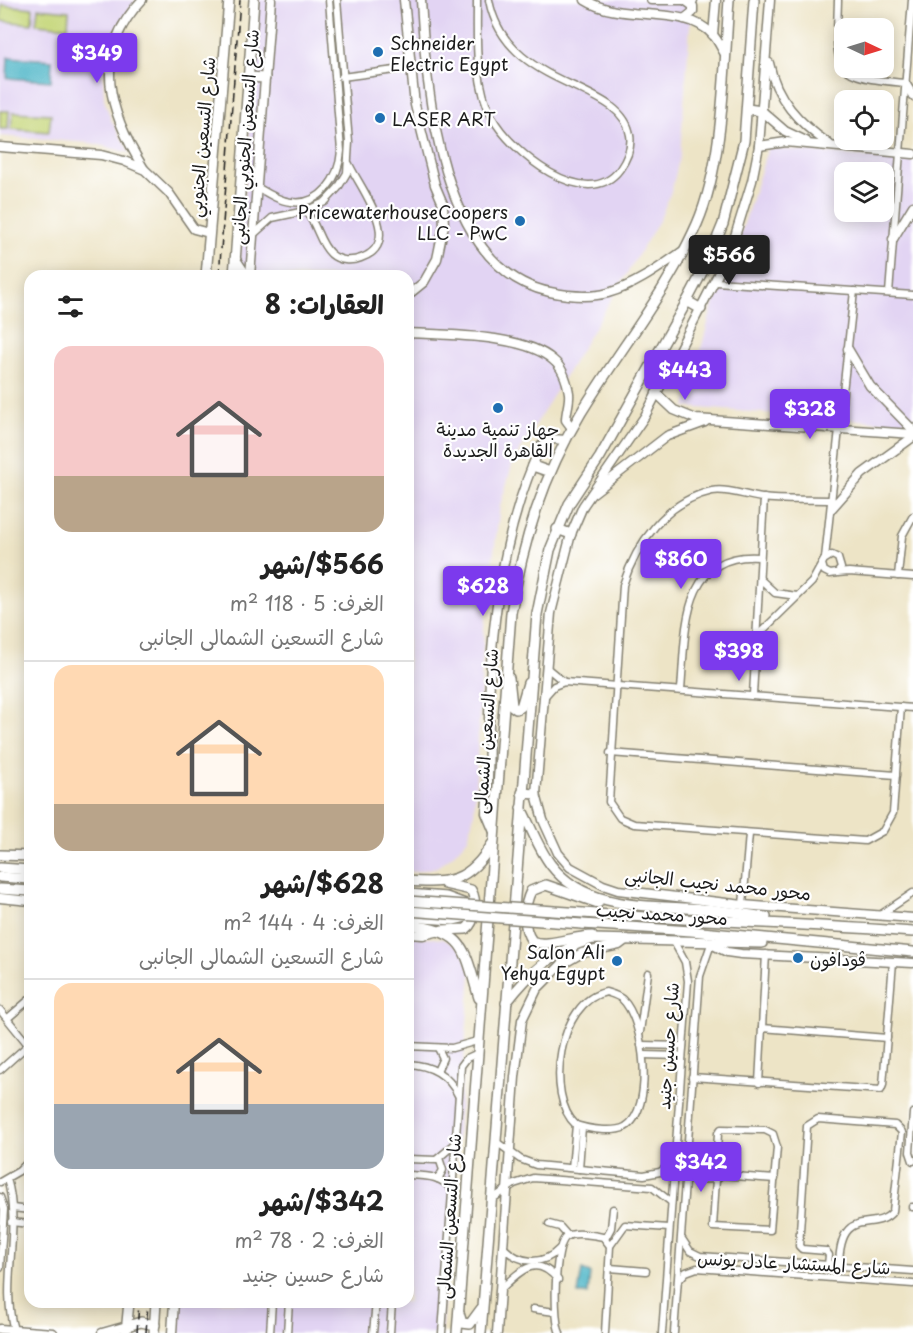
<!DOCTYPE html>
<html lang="ar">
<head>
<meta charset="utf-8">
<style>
  body { margin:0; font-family:"Playpen Sans","Playpen Sans Arabic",sans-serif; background:#f2f2f2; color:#222; direction:rtl; height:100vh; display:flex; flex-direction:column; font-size:22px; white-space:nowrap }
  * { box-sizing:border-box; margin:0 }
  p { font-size:20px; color:#767676 }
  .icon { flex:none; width:33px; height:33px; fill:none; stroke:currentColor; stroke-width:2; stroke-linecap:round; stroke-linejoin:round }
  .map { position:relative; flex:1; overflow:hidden; direction:ltr }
  .drawer { position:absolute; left:24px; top:270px; width:390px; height:1038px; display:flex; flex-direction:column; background:#fff; border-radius:18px; box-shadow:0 3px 15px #0003; direction:rtl }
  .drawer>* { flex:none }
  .needle { width:39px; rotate:94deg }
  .fabs { position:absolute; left:834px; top:18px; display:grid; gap:12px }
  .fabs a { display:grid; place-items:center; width:60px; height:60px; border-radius:12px; background:#fff; box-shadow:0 3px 15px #0003; font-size:30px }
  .price { position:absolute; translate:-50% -51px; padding:0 14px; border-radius:6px; background:#7c3aed; color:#fff; font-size:20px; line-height:39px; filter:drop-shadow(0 2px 3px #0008) }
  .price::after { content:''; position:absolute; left:50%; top:36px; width:18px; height:14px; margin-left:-9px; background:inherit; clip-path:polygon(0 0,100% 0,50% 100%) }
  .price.active { background:#222; color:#fff }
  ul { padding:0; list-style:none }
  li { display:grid; align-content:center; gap:12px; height:318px; padding:0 30px }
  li+li { border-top:2px solid #e0e0e0 }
  li span { display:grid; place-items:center; height:186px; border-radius:18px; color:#555 }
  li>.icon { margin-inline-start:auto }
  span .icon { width:108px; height:108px; fill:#fffc; stroke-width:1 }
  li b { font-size:26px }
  h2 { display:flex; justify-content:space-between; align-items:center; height:72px; padding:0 30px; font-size:26px }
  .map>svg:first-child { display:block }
</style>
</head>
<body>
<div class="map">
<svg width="913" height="1333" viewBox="0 0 913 1333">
  <rect width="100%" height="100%" fill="#fff"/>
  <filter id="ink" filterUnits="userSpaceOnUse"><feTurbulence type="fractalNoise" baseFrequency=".0167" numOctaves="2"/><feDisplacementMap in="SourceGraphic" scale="12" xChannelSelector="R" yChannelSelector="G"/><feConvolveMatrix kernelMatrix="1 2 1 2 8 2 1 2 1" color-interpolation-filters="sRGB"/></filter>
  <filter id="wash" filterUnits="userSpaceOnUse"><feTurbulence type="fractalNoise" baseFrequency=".008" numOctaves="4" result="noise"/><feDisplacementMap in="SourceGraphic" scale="24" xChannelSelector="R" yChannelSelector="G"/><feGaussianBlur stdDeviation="1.35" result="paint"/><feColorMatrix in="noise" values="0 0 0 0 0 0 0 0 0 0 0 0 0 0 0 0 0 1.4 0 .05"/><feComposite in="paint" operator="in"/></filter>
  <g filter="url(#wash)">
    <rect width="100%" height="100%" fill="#ede4c6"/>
    <g fill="#e2d4f3" fill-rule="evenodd">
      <path d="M0,0H136L112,35L103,76L104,99L111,120L130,153L91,143L0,136Z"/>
      <path d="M259,0H692L680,155L672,189L660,219L513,462L500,506L484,626L474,814L468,838L452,856L437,867L415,872L408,871V276H239Z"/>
      <path d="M768,148L913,161V424L685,407L714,301L738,243ZM844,172H884V212H844Z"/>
      <path d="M408,936L443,939L461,949L471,973L441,1333H175L178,1302H408Z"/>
    </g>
    <g fill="#c4d577" stroke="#70784a" stroke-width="1.5">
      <path d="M2,5L33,8L32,24L1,21Z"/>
      <path d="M38,8L69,11L68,27L36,24Z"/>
      <path d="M0,111H9L8,129H0Z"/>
      <path d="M13,112L51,114L49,132L11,129Z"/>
    </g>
    <g fill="#49b4c6" stroke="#326871" stroke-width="1.5">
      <path d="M8,57L52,60L51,81L7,78Z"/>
      <path d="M582,1270L590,1273L588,1294H578Z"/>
    </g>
  </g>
  <g filter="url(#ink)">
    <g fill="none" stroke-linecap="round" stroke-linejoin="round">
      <g stroke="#848071" stroke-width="9">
        <g id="street">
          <path d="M477,0C477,36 474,84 492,117C509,150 587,215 620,169C627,159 632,147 630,135C622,80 506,91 489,0"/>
          <path d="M838,0C836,71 830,76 905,83"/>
          <path d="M342,77L410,68"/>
          <path d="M257,187C267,193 279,201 291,202C321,206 339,178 341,151L329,0"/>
          <path d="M305,211C318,224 318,242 331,254C339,261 351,262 361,258C405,243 360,188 349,164"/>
          <path d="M253,235L272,218L305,211L325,202L338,188L347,173L349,142L337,0"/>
          <path d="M716,282L913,295"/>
          <path d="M889,293L912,0"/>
          <path d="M832,500C809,499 785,501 762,498C746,496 727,488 712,491C666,501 636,544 623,585L609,802L620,818L634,824L865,841L883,831L893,813L901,707"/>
          <path d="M825,558L854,291"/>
          <path d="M837,573L849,572L913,577"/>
          <path d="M898,576L902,536L913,516"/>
          <path d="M760,579L775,593L797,596"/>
          <path d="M756,637L812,582L824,560L832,555L838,558L841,568L837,573L830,574L824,571L822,564"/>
          <path d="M547,668L564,682"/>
          <path d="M681,689C686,633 680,551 760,557"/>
          <path d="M753,695L764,498"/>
          <path d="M545,696L554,686L564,682L913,708"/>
          <path d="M610,753L896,775"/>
          <path d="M743,905L749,834"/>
          <path d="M880,915L913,893"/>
          <path d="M606,992C612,994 617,995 622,999C645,1020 655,1110 625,1127C613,1133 588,1129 576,1125C545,1097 558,1001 606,992Z"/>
          <path d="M0,1010L30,1047"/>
          <path d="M8,1018L30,999"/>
          <path d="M762,1028L887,1038"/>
          <path d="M640,1032L648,973"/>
          <path d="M641,1045L683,1046"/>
          <path d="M408,1046L452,1048L477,1041"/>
          <path d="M643,1055L682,1056"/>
          <path d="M408,1064C430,1065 448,1074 458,1095"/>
          <path d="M0,1070L28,1045"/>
          <path d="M437,1071L443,1058L438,1048"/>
          <path d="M692,1077L881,1090L883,1085L893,962"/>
          <path d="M759,1083L766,954"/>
          <path d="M913,1113L910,1152L913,1161"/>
          <path d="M495,1141L520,1159L536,1165L644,1175L660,1172L674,1162"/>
          <path d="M408,1159L436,1160L455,1144"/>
          <path d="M572,1168L576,1125"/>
          <path d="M579,1169L582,1127"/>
          <circle cx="716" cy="1174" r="4.5"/>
          <path d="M716,1170L718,1133L721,1129L765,1130L773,1134L777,1147L770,1230L713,1227L716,1179"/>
          <path d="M685,1172L711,1174"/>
          <path d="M408,1175C425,1176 441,1175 452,1190"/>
          <path d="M721,1175L775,1179"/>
          <path d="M7,1179C22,1228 0,1284 14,1330"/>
          <path d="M438,1179L443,1170L439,1158"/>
          <path d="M685,1180L715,1179"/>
          <path d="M0,1182L19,1171L30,1160"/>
          <path d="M0,1197L4,1209L0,1268"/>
          <path d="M491,1200L514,1184L533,1178L652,1187L671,1202"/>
          <path d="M912,1207H913"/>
          <path d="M12,1208L30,1210"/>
          <path d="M11,1222L30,1224"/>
          <path d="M549,1224L560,1227L568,1236"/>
          <path d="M605,1239L611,1228L613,1209"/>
          <path d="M682,1239L690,1251L700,1256L913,1271"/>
          <path d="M610,1246L625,1225L669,1228"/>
          <path d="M504,1248C520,1264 543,1266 559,1249"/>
          <path d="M828,1265L829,1255L826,1251L802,1249L799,1246L807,1126L818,1119L895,1125L902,1132L893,1211C875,1235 840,1202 839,1266"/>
          <path d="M610,1268L646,1271"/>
          <path d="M678,1281L686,1272L697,1268L913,1284"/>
          <path d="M501,1289C520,1271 536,1253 558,1280"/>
          <path d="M533,1309L555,1312"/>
          <path d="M270,1333L272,1302"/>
          <path d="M287,1333L289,1302"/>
          <path d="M373,1333L376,1302"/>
          <path d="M390,1333L392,1302"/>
          <path d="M442,1333L461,1066L467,1058L476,1054"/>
          <path d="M560,1333C553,1320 554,1246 566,1237C574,1231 593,1235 603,1237L610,1246L605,1333"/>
          <path d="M662,1333L688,981L685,962L674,942"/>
          <path d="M674,1333L700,976L711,944"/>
        </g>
      </g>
      <g stroke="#848071" stroke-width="11">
        <g id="secondary">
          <path d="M142,0C90,54 109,113 144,169"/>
          <path d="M404,0L415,105L435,185L443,204L444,225L437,259L424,282L408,295"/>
          <path d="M421,0C426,89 440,270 550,292C569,296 590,298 608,293C636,285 660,267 683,251"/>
          <path d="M585,0C623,24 684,3 713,35C718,40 721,48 725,54"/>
          <path d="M651,0H693"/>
          <path d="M770,0L759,146L752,181L731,249L645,416L583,506L571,534L551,613L536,794L543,820L558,853L570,867L603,885L618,890L743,905L913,918"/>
          <path d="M684,19L693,12V6L686,1"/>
          <path d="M713,35L716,0"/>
          <path d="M769,63C776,99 799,123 829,144"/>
          <path d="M905,83L913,96"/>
          <path d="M762,111L785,131L806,141"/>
          <path d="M759,146L786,142L913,154"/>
          <path d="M0,147L101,155L124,161L145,170L169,193L194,229L209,233"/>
          <path d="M893,239L913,206"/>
          <path d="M235,258L247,276"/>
          <path d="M250,276L271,0"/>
          <path d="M408,333C446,335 524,334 553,360C562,367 567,381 569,393C570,402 566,411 566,420L572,428"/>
          <path d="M848,349L870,386L913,430"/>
          <path d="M656,393L674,410L696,419L913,434"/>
          <path d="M593,493L667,436L705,422"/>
          <path d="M832,508L862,474L913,437"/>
          <path d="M494,832L486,813C490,769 488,724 490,680C494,601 507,519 541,446L552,439L566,440"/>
          <path d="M0,898L30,901"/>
          <path d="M408,934L423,935L440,931"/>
          <path d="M711,944L727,952L741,954L913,963"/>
          <path d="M0,1329L53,1333"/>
          <path d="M102,1333L127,1326"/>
          <path d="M172,1333L174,1302"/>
          <path d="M497,1333L515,1077L522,1020L537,989L561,965L582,953L619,945L627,939"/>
        </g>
      </g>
      <g stroke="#848071" stroke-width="12">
        <g id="primary">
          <path d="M248,77L265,78"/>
          <path d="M747,109L762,111"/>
          <path d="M206,276L229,0"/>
          <path d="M234,276L254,0"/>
          <path d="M687,301L701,309"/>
          <path d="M533,466L550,472"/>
          <path d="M557,529L571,534"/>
          <path d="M509,678L512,706L516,709L521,707L528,683"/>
          <path d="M522,793L536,794"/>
          <path d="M521,808C531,827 538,848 551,865C586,911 650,905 702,909C723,910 744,914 766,917"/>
          <path d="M0,855L30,856"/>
          <path d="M0,868L30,870"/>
          <path d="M0,877L30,879"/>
          <path d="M408,881C449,884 469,882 492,844"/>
          <path d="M0,889L30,891"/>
          <path d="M408,894L446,897L465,904"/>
          <path d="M583,913C693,921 803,923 913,932"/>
          <path d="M408,917L453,920L470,916"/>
          <path d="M582,924L691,931L913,952"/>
          <path d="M408,925C466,931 464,948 479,998"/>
          <path d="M442,930L466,929C476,922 477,900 471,890L445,884"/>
          <path d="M592,936C574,936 546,948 532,941C522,928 524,905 531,891L546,885L598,903"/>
          <path d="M506,1003C530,972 554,950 593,939L762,943"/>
          <path d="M459,1313L462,1323L470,1324L481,1309"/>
          <path d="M127,1326L141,1322L155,1325"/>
          <path d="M126,1333L129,1302"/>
          <path d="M154,1333L156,1302"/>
          <path d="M457,1333L511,613C523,541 543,476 581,413C619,350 667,292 697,224C724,162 724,68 729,0"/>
          <path d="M481,1333L537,614L550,550L569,504L600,457L687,301L707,263L723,224L744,141L754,0"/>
        </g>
      </g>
      <use href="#street" stroke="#fff" stroke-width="6"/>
      <use href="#secondary" stroke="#fff" stroke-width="8"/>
      <use href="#primary" stroke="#fff" stroke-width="9"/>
      <g stroke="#1c1c1c" stroke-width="1.5" stroke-dasharray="9 4.5" stroke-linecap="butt">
        <path d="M219,276L240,0"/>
        <path d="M137,1333L139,1302"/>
        <path d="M146,1333L148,1302"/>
      </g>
      <g stroke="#848071" stroke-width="12" stroke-linecap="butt">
        <g id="primary-bridge">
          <path d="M408,901L583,913"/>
          <path d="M408,911L582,924"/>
        </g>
      </g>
      <use href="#primary-bridge" stroke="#fff" stroke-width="9"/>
    </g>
  </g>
  <g fill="#1f6fb2" stroke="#fff" stroke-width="2">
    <circle cx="378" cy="52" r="6"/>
    <circle cx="380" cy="118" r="6"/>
    <circle cx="520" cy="221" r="6"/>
    <circle cx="498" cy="408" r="6"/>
    <circle cx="798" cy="958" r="6"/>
    <circle cx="617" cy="961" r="6"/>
  </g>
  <g text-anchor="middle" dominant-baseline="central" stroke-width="4.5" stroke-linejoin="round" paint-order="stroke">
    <g font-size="18" fill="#1c1c1c" stroke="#fff" text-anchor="start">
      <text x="390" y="42">Schneider<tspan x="390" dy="21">Electric Egypt</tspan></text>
      <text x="392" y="118">LASER ART</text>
      <text x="508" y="211" text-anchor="end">PricewaterhouseCoopers<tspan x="508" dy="21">LLC - PwC</tspan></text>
      <text x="498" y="428" text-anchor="middle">جهاز تنمية مدينة<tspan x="498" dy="21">القاهرة الجديدة</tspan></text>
      <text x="605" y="951" text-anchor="end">Salon Ali<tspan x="605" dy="21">Yehya Egypt</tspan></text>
      <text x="810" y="958">ڤودافون</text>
    </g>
    <g font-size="18" fill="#1c1c1c" stroke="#fff">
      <text transform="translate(201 137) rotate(-85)">شارع التسعين الجنوبي</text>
      <text transform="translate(244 137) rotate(-86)">شارع التسعين الجنوبي الجانبى</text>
      <text transform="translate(485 731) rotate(-86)">شارع التسعين الشمالى</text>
      <text transform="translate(718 883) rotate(6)">محور محمد نجيب الجانبى</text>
      <text transform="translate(662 913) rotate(4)">محور محمد نجيب</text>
      <text transform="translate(667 1046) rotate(-86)">شارع حسين جنيد</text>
      <text transform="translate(448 1216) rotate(-86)">شارع التسعين الشمالى</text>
      <text transform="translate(794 1262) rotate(3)">شارع المستشار عادل يونس</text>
    </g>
  </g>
</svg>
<div class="fabs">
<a><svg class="needle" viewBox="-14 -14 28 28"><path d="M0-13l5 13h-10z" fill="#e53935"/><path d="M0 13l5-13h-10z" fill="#767676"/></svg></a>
<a><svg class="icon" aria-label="locate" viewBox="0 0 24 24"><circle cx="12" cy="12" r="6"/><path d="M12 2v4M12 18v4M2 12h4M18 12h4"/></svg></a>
<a><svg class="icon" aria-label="layers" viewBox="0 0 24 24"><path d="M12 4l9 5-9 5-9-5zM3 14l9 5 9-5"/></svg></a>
</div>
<b class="price" style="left:97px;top:84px">$349</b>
<b class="price active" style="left:729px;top:286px">$566</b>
<b class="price" style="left:685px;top:401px">$443</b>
<b class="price" style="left:810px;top:440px">$328</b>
<b class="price" style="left:681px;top:590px">$860</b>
<b class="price" style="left:483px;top:617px">$628</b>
<b class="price" style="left:739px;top:682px">$398</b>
<b class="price" style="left:701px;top:1193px">$342</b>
<section class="drawer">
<h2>العقارات: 8<svg class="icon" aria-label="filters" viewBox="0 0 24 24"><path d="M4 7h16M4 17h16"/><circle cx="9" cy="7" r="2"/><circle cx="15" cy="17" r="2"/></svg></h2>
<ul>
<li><span style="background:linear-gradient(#f6c9c9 70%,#b9a48a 0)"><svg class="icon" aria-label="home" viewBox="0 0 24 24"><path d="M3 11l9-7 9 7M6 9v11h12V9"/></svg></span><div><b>$566/شهر</b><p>الغرف: 5 · 118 m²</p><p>شارع التسعين الشمالى الجانبى</p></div></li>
<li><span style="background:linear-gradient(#ffd9b3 75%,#b9a48a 0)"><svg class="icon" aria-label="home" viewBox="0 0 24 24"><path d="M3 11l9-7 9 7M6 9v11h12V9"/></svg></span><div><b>$628/شهر</b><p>الغرف: 4 · 144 m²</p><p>شارع التسعين الشمالى الجانبى</p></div></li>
<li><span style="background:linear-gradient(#ffd9b3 65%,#9aa5b1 0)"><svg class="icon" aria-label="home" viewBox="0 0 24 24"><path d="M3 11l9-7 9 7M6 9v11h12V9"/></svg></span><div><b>$342/شهر</b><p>الغرف: 2 · 78 m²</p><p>شارع حسين جنيد</p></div></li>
</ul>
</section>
</div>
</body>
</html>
